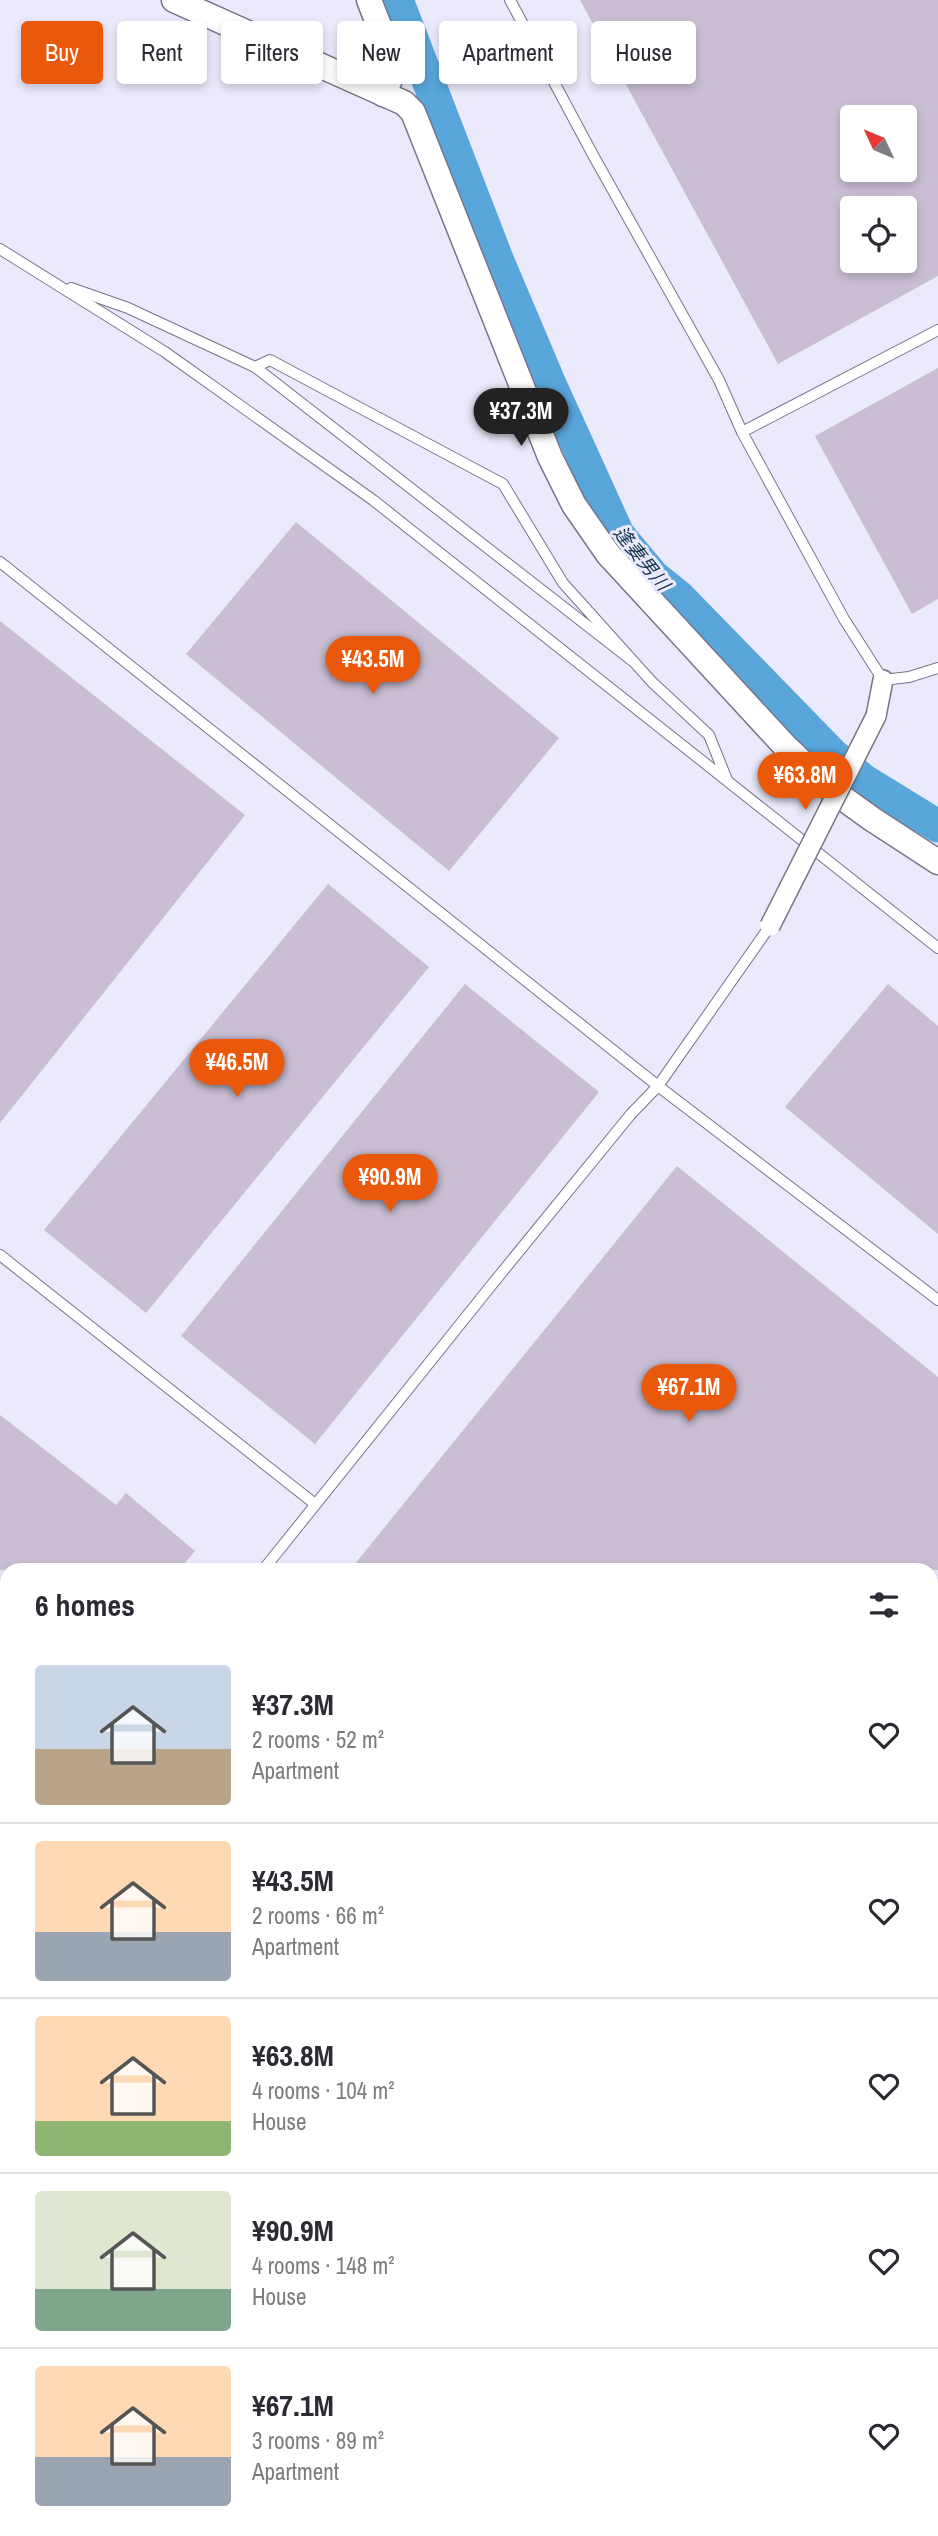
<!DOCTYPE html>
<html lang="en">
<head>
<meta charset="utf-8">
<style>
  body { margin:0; font-family:"Archivo Narrow","Noto Sans JP",sans-serif; background:#f2f2f3; color:#2b2b33; height:100vh; display:flex; flex-direction:column; font-size:26px; white-space:nowrap }
  * { box-sizing:border-box; margin:0 }
  p { font-size:23px; color:#7c7c81 }
  .icon { flex:none; width:38px; height:38px; fill:none; stroke:currentColor; stroke-width:2; stroke-linecap:round; stroke-linejoin:round }
  .map { position:relative; flex:1; overflow:hidden }
  .side { position:absolute; left:0px; top:1563px; width:938px; height:975px; display:flex; flex-direction:column; background:#fff; border-radius:21px 21px 0 0; box-shadow:0 4px 10px #0003 }
  .side>* { flex:none }
  .banner { position:absolute; left:21px; top:21px; width:896px; height:63px; display:flex; gap:14px }
  .needle { width:46px; rotate:314deg }
  .tools { position:absolute; left:840px; top:105px; display:grid; gap:14px }
  .tools a { display:grid; place-items:center; width:77px; height:77px; border-radius:7px; background:#fff; box-shadow:0 4px 10px #0003; font-size:35px }
  .price { position:absolute; translate:-50% -60px; padding:0 16px; border-radius:24px; background:#ea580c; color:#fff; font-size:23px; line-height:46px; filter:drop-shadow(0 2px 4px #0008) }
  .price::after { content:''; position:absolute; left:50%; top:42px; width:21px; height:16px; margin-left:-10px; background:inherit; clip-path:polygon(0 0,100% 0,50% 100%) }
  .price.selected { background:#222; color:#fff }
  ul { padding:0; list-style:none }
  li { display:flex; align-items:center; gap:21px; height:175px; padding:0 35px }
  li+li { border-top:2px solid #e1e1e2 }
  li span { display:grid; place-items:center; flex:none; width:196px; height:140px; border-radius:7px; color:#555 }
  li>.icon { margin-inline-start:auto }
  span .icon { width:84px; height:84px; fill:#fffc; stroke-width:1 }
  li b { font-size:30px }
  h2 { display:flex; justify-content:space-between; align-items:center; height:84px; padding:0 35px; font-size:30px }
  .pill { padding:0 24px; border-radius:7px; background:#fff; box-shadow:0 4px 10px #0003; font-size:24px; line-height:63px }
  .pill.selected { background:#ea580c; color:#fff }
  .map>svg:first-child { display:block }
</style>
</head>
<body>
<div class="map">
<svg width="938" height="2536" viewBox="0 0 938 2536">
  <rect width="100%" height="100%" fill="#eaeafc"/>
  <g fill="none" stroke-linecap="round" stroke-linejoin="round">
    <path stroke="#59a6db" stroke-width="33" d="M397,0L497,259L549,382L618,534L654,577L679,597L833,755L863,780L938,826"/>
  </g>
  <g fill="#c9bed3" fill-rule="evenodd">
    <path d="M580,0H938V276L778,364ZM852,117H905V170H852ZM852,208H905V261H852Z"/>
    <path d="M938,368V599L912,614L815,436Z"/>
    <path d="M296,522L559,738L449,871L186,654Z"/>
    <path d="M0,621L245,815L0,1123Z"/>
    <path d="M328,884L429,967L146,1313L44,1230Z"/>
    <path d="M465,984L599,1092L315,1444L181,1336Z"/>
    <path d="M888,984L938,1026V1234L785,1107Z"/>
    <path d="M677,1166L938,1377V1570H350Z"/>
    <path d="M0,1415L116,1505L126,1493L195,1551L179,1570H0Z"/>
  </g>
  <g fill="none" stroke-linecap="round" stroke-linejoin="round">
    <g stroke="#76758a" stroke-width="12">
      <g id="service">
        <path d="M510,0L593,155L719,380L742,432L844,619L883,680L909,677L938,668"/>
        <path d="M0,249L165,352L373,500L938,948"/>
        <path d="M71,288L128,308L255,367"/>
        <path d="M742,432L938,330"/>
        <path d="M0,562L658,1086L938,1300"/>
        <path d="M634,662L255,367L270,360L503,484L563,583L652,682L709,735L727,780"/>
        <path d="M0,1255L315,1504"/>
        <path d="M263,1570L494,1282L631,1114L658,1086L770,926"/>
        <path d="M0,1814L7,1805"/>
        <path d="M7,1891L1,1899L2,1960L7,1963"/>
        <path d="M745,2530L752,2536"/>
        <path d="M633,2536L637,2530"/>
      </g>
    </g>
    <g stroke="#76758a" stroke-width="22">
      <path id="minor" d="M876,716L883,680"/>
    </g>
    <g stroke="#76758a" stroke-width="27">
      <g id="tertiary">
        <path d="M174,0L404,103L413,112L550,457L574,505L608,554L785,746L833,791L872,819L938,862"/>
        <path d="M369,0L394,64V71L383,94"/>
      </g>
    </g>
    <g stroke="#76758a" stroke-width="31">
      <g id="secondary">
        <path d="M0,2095L7,2102"/>
        <path d="M472,2530L478,2536"/>
      </g>
    </g>
    <use href="#service" stroke="#fff" stroke-width="10"/>
    <use href="#minor" stroke="#fff" stroke-width="19"/>
    <use href="#tertiary" stroke="#fff" stroke-width="24"/>
    <use href="#secondary" stroke="#fff" stroke-width="28"/>
    <g stroke="#76758a" stroke-width="22" stroke-linecap="butt">
      <path id="minor-bridge" d="M770,926L876,716"/>
    </g>
    <use href="#minor-bridge" stroke="#fff" stroke-width="19"/>
  </g>
  <g text-anchor="middle" dominant-baseline="central" stroke-width="6" stroke-linejoin="round" paint-order="stroke">
    <g font-size="19" font-style="italic" fill="#14354c" stroke="#eaeafc">
      <text transform="translate(642 558) rotate(51)">逢妻男川</text>
    </g>
  </g>
</svg>
<div class="tools">
<a><svg class="needle" viewBox="-14 -14 28 28"><path d="M0-13l5 13h-10z" fill="#e53935"/><path d="M0 13l5-13h-10z" fill="#7c7c81"/></svg></a>
<a><svg class="icon" aria-label="locate" viewBox="0 0 24 24"><circle cx="12" cy="12" r="6"/><path d="M12 2v4M12 18v4M2 12h4M18 12h4"/></svg></a>
</div>
<b class="price selected" style="left:521px;top:448px">¥37.3M</b>
<b class="price" style="left:373px;top:696px">¥43.5M</b>
<b class="price" style="left:805px;top:812px">¥63.8M</b>
<b class="price" style="left:237px;top:1099px">¥46.5M</b>
<b class="price" style="left:390px;top:1214px">¥90.9M</b>
<b class="price" style="left:689px;top:1424px">¥67.1M</b>
<div class="banner">
<a class="pill selected">Buy</a>
<a class="pill">Rent</a>
<a class="pill">Filters</a>
<a class="pill">New</a>
<a class="pill">Apartment</a>
<a class="pill">House</a>
</div>
<section class="side">
<h2>6 homes<svg class="icon" aria-label="filters" viewBox="0 0 24 24"><path d="M4 7h16M4 17h16"/><circle cx="9" cy="7" r="2"/><circle cx="15" cy="17" r="2"/></svg></h2>
<ul>
<li><span style="background:linear-gradient(#c9d6e8 60%,#b9a48a 0)"><svg class="icon" aria-label="home" viewBox="0 0 24 24"><path d="M3 11l9-7 9 7M6 9v11h12V9"/></svg></span><div><b>¥37.3M</b><p>2 rooms · 52 m²</p><p>Apartment</p></div><svg class="icon" aria-label="heart" viewBox="0 0 24 24"><path d="M12 20l-8-8c-3-5 5-10 8-4 3-6 11-1 8 4z"/></svg></li>
<li><span style="background:linear-gradient(#ffd9b3 65%,#9aa5b1 0)"><svg class="icon" aria-label="home" viewBox="0 0 24 24"><path d="M3 11l9-7 9 7M6 9v11h12V9"/></svg></span><div><b>¥43.5M</b><p>2 rooms · 66 m²</p><p>Apartment</p></div><svg class="icon" aria-label="heart" viewBox="0 0 24 24"><path d="M12 20l-8-8c-3-5 5-10 8-4 3-6 11-1 8 4z"/></svg></li>
<li><span style="background:linear-gradient(#ffd9b3 75%,#8fb573 0)"><svg class="icon" aria-label="home" viewBox="0 0 24 24"><path d="M3 11l9-7 9 7M6 9v11h12V9"/></svg></span><div><b>¥63.8M</b><p>4 rooms · 104 m²</p><p>House</p></div><svg class="icon" aria-label="heart" viewBox="0 0 24 24"><path d="M12 20l-8-8c-3-5 5-10 8-4 3-6 11-1 8 4z"/></svg></li>
<li><span style="background:linear-gradient(#dfe7d0 70%,#7fa58c 0)"><svg class="icon" aria-label="home" viewBox="0 0 24 24"><path d="M3 11l9-7 9 7M6 9v11h12V9"/></svg></span><div><b>¥90.9M</b><p>4 rooms · 148 m²</p><p>House</p></div><svg class="icon" aria-label="heart" viewBox="0 0 24 24"><path d="M12 20l-8-8c-3-5 5-10 8-4 3-6 11-1 8 4z"/></svg></li>
<li><span style="background:linear-gradient(#ffd9b3 65%,#9aa5b1 0)"><svg class="icon" aria-label="home" viewBox="0 0 24 24"><path d="M3 11l9-7 9 7M6 9v11h12V9"/></svg></span><div><b>¥67.1M</b><p>3 rooms · 89 m²</p><p>Apartment</p></div><svg class="icon" aria-label="heart" viewBox="0 0 24 24"><path d="M12 20l-8-8c-3-5 5-10 8-4 3-6 11-1 8 4z"/></svg></li>
</ul>
</section>
</div>
</body>
</html>
